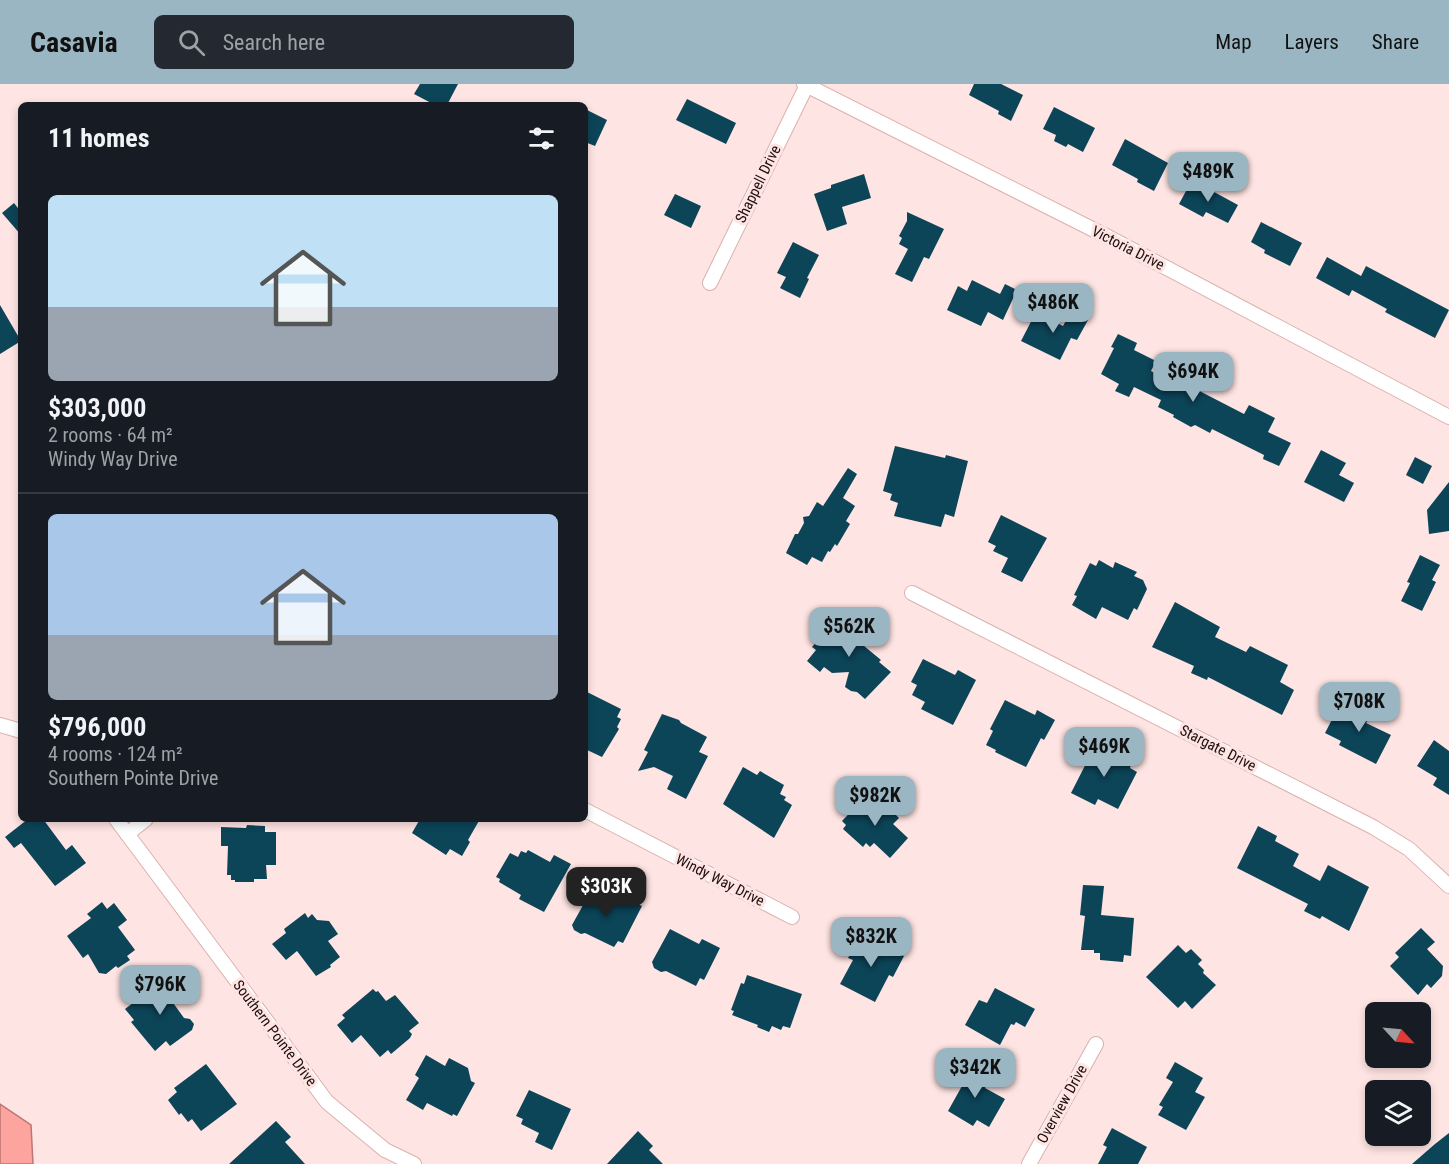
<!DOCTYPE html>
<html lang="en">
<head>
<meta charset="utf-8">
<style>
  body { margin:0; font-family:"Roboto Condensed",sans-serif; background:#242831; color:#f1f3f6; height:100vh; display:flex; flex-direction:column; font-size:22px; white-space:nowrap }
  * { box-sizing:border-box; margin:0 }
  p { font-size:20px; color:#9ea1a6 }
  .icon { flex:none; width:33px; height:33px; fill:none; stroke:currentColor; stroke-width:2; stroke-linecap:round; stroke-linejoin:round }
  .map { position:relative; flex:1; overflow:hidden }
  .drawer { position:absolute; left:18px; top:18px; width:570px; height:720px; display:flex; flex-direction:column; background:#171b24; border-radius:9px; box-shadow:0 3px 9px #0003 }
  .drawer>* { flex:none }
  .needle { width:39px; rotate:116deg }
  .fabs { position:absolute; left:1365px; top:918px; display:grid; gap:12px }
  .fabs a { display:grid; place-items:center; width:66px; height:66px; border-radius:9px; background:#171b24; box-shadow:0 3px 9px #0003; font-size:30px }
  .price { position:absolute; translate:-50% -51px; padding:0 14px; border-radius:12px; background:#9bb6c3; color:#111; font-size:20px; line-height:39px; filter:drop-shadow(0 2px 3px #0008) }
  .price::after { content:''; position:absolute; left:50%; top:36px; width:18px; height:14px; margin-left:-9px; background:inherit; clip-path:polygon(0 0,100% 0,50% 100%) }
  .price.active { background:#222; color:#fff }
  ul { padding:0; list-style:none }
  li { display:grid; align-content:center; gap:12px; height:318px; padding:0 30px }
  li+li { border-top:2px solid #363941 }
  li span { display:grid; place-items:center; height:186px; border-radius:9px; color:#555 }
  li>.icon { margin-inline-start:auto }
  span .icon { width:108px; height:108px; fill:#fffc; stroke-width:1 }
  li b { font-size:26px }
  h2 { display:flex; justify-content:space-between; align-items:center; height:72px; padding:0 30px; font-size:26px }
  header { display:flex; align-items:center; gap:36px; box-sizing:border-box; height:84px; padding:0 30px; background:#9bb6c3; color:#111 }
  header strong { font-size:28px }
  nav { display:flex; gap:33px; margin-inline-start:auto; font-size:21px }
  .search { width:420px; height:54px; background:#242831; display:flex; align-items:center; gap:15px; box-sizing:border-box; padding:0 21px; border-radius:9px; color:#9ea1a6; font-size:22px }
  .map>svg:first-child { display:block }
</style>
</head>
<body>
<header>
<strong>Casavia</strong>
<div class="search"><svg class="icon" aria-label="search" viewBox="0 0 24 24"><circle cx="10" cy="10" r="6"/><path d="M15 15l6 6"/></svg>Search here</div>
<nav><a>Map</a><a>Layers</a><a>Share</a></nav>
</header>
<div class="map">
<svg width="1449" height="1080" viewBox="0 0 1449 1080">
  <rect width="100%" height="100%" fill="#fee4e2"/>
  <path fill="#fea49e" stroke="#ba7773" stroke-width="1.5" d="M0,1020L31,1041L33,1080H0Z"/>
  <g fill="#0c4458">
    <path d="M420,0H458L447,21H435L414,10Z"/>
    <path d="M974,0H1001L1023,11L1011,37L998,30L999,27L969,11Z"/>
    <path d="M687,15L736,39L726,60L676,36Z"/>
    <path d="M1054,23L1095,44L1083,68L1068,60L1066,63L1054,57L1056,51L1043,45Z"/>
    <path d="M585,25L607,36L595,62L585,58Z"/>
    <path d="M1125,55L1168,79L1154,107L1137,98L1138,95L1112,81Z"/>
    <path d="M864,90L871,114L842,123L847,140L827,147L814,110L831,104V101Z"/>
    <path d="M1192,96L1238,121L1228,139L1206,128L1203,133L1179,120Z"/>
    <path d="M675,110L701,122L691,144L664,131Z"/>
    <path d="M14,119L21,128V151L2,129Z"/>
    <path d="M907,128L944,145L929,175L924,173L912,198L895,190L908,165L899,160L902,154L899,152L907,137Z"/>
    <path d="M1261,138L1302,159L1290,182L1264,169L1265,166L1251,158Z"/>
    <path d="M793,158L819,171L807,194L809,195L800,214L780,204L786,193L777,189Z"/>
    <path d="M1327,173L1361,192L1366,182L1449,226L1435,254L1385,228L1387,225L1352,206L1349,212L1316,194Z"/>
    <path d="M972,196L1000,210L1005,200L1017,206L1003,236L988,228L981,242L947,226L958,202L967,207Z"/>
    <path d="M0,221L21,257L0,270Z"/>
    <path d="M1071,227L1088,236L1077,256L1071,254L1060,276L1021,257L1036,228L1063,242Z"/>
    <path d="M1118,250L1137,259L1134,266L1156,277L1151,287L1180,303L1182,298L1244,330L1249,321L1275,334L1268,348L1291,359L1279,382L1263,375L1264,371L1212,345L1210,349L1195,341L1191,343L1173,333L1174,331L1158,323L1161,316L1134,303L1129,313L1115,307L1119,300L1101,290L1114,264L1111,263Z"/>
    <path d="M895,362L945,374L946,371L968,377L954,433L945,430L941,443L894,432L898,419L890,416L892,410L883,407Z"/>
    <path d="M1321,366L1346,379L1339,391L1354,399L1344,418L1304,398Z"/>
    <path d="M1415,373L1432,382L1423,400L1406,391Z"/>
    <path d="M848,384L857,390L843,414L855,422L846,437L850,440L837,462L835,460L830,468L828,467L822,478L812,473L807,481L786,469L795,450H798L804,439L803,433L809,432L817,418L823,422Z"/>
    <path d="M1449,398V447L1429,450L1427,426Z"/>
    <path d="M1001,431L1047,454L1022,498L1001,488L1008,474L993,467L996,462L988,458Z"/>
    <path d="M1420,471L1440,481L1432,496L1436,498L1422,527L1401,517L1410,499L1407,498Z"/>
    <path d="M1099,476L1113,484L1115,478L1137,488L1134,492L1143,496L1147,505L1137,526L1134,524L1128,536L1102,523L1096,535L1072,521L1077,512L1074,511L1090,479L1096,482Z"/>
    <path d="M1175,518L1220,543L1215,553L1246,568L1250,562L1288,581L1280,598L1294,606L1282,631L1208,593L1207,596L1191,589L1194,582L1152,563Z"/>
    <path d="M842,530L854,541L852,543L857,548L852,552L881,576L879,578L891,588L865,615L857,608L851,607L845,603L849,588L832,589L824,583L820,588L807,577L816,566L812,563Z"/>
    <path d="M923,575L955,591L958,586L976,596L953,641L921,625L925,618L912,611L917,601L911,598Z"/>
    <path d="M585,607L621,625L617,633L621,635L617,643L619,645L602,673L585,665Z"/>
    <path d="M1005,616L1035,631L1037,626L1055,636L1044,656L1041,654L1026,683L995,668L996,666L986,661L993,647L990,645Z"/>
    <path d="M1364,620L1374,626L1366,639L1391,651L1376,680L1339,661L1341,657L1325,649L1338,624L1354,632L1359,622Z"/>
    <path d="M662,630L679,636L681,639L707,653L699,668L708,672L686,715L667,705L673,692L654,683L638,687L648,668L644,666Z"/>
    <path d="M1434,656L1449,667V711L1433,701L1437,694L1417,682Z"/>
    <path d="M1097,658L1117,668L1115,672L1131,681L1130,684L1137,688L1118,725L1098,715L1095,721L1071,709Z"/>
    <path d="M743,683L757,691L760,687L784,701L780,710L786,713L784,716L792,721L774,754L723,720Z"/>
    <path d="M864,714L871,721L876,716L887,726L889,724L899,734L893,740L908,754L890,774L874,759L870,763L866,759L863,763L843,745L846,741L842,737Z"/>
    <path d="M28,735H43L66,766L72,761L86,779L55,802L21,759L14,764L5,753Z"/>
    <path d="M420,735H480L468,756L470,758L462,772L450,765L446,771L412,749Z"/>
    <path d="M247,741L265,742V748H276V781H266L267,795H254V798H235V796H231V791H227L228,762H221V743L246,744Z"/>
    <path d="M1258,742L1277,752L1275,757L1299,770L1293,782L1320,797L1328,781L1369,803L1349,847L1322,832L1320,835L1304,827L1308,820L1237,784Z"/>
    <path d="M528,766L550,778L554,771L571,780L544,828L519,815L521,811L499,798L500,795L496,793L510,769L518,773L521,767L526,769Z"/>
    <path d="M1083,801L1104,802L1101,831L1134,834L1131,872L1124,871L1123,878L1100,876V869H1094V866H1081L1085,832L1080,831Z"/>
    <path d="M592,805L620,820L623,813L642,822L623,859L618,857L614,863L585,849L581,850L574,846L572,841Z"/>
    <path d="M102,818L107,825L114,819L127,836L118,843L135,866L127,872L130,876L118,884L116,882L106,890L99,889L88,870L83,874L67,852L91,834L87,830Z"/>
    <path d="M305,829L308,834L312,830L317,836L329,837L338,850L328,857L340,873L330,881L331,883L316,892L297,867L286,876L272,860L286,849L284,845Z"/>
    <path d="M1421,844L1435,858L1427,865L1443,882L1442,892L1431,904L1427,900L1418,911L1390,882L1399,873L1395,869Z"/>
    <path d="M670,845L699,860L702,855L720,864L704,896L700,894L696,902L666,887L661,888L654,884L652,878Z"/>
    <path d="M861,850L904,872L893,893L889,891L875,918L840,900L853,876L848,874Z"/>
    <path d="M1178,861L1186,869L1191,865L1202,876L1198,880L1204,886L1203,889L1216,901L1192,925L1185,917L1178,924L1146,893Z"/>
    <path d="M747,891L802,910L790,944L783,942L781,946L772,942L769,948L757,943L758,941L732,931L734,927L731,926L741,899L744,900Z"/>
    <path d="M168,892L181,908L171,916L184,934L190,935L194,940L192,946L170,962L166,957L155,967L131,938L134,936L125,925Z"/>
    <path d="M995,904L1035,925L1025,943L1016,938L1014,941L1011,940L1000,961L965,941L979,916L987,919Z"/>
    <path d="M373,905L376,908L378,907L386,917L395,911L419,939L409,947L412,950L410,954L391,970L388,966L380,973L361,951L352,959L337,941L345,934L342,931Z"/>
    <path d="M426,971L445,982L449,974L468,984L471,997L475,999L457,1032L453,1030L452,1032L427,1019L423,1026L406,1016L419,994L415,991Z"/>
    <path d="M1175,978L1203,994L1195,1008L1205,1013L1186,1046L1158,1031L1163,1023L1159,1021L1173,998L1166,994Z"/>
    <path d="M206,980L237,1020L201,1047L192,1035L188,1038L181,1029L179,1031L168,1016L177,1008L174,1004Z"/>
    <path d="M966,982L989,995L985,1004L1005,1015L989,1043L977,1036L973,1042L948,1027L962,1002L956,999Z"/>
    <path d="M529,1006L571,1025L552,1066L535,1058L539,1049L521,1040L523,1035L516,1032Z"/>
    <path d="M276,1037L291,1053L285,1058L305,1080H229Z"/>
    <path d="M1112,1044L1147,1063L1138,1080H1098L1107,1063L1103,1061Z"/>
    <path d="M638,1047L653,1062L649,1066L663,1080H607Z"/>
    <path d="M1449,1049V1080H1412L1435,1060Z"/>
  </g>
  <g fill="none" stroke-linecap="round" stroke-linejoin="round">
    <g stroke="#dab1ae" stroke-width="16">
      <g id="street">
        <path d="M804,0L1108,153L1449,333"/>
        <path d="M710,199L807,1"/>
        <path d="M912,509L1373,743L1409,765L1449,802"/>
        <path d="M0,641L21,647"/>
        <path d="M585,726L792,833"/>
        <path d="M116,735L327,1018L385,1066L414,1080"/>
        <path d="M127,750L146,735"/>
        <path d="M1029,1080L1096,960"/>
      </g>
    </g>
    <use href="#street" stroke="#fff" stroke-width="14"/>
  </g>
  <g text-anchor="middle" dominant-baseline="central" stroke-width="6" stroke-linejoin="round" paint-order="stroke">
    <g font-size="15" fill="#1d0f0e" stroke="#fee4e2">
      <text transform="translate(758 100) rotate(-64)">Shappell Drive</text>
      <text transform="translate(1128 164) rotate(27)">Victoria Drive</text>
      <text transform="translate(1218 664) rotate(27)">Stargate Drive</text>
      <text transform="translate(720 796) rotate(27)">Windy Way Drive</text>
      <text transform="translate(275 949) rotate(53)">Southern Pointe Drive</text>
      <text transform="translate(1062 1020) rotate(-61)">Overview Drive</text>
    </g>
  </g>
</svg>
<div class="fabs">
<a><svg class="needle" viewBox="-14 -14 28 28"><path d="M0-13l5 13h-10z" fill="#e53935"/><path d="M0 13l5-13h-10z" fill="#9ea1a6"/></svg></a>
<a><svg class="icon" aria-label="layers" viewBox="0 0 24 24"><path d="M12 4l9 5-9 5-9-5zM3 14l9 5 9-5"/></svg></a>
</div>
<b class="price" style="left:1208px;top:119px">$489K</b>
<b class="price" style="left:1053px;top:250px">$486K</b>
<b class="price" style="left:1193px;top:319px">$694K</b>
<b class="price" style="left:849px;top:574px">$562K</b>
<b class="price" style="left:1359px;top:649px">$708K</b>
<b class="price" style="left:1104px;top:694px">$469K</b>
<b class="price" style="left:875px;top:743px">$982K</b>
<b class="price active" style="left:606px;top:834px">$303K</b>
<b class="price" style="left:871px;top:884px">$832K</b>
<b class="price" style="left:160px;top:932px">$796K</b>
<b class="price" style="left:975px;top:1015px">$342K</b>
<section class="drawer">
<h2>11 homes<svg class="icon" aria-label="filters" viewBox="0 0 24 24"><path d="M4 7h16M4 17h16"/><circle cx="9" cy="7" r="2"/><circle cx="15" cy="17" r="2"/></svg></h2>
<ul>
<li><span style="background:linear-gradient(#bfe0f5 60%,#9aa5b1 0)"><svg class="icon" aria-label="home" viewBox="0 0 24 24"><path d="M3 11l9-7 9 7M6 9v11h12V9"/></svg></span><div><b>$303,000</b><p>2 rooms · 64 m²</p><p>Windy Way Drive</p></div></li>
<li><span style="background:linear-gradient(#a9c7e8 65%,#9aa5b1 0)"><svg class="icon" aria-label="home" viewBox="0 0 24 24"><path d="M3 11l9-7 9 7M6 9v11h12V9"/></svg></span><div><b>$796,000</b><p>4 rooms · 124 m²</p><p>Southern Pointe Drive</p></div></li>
</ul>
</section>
</div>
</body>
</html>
